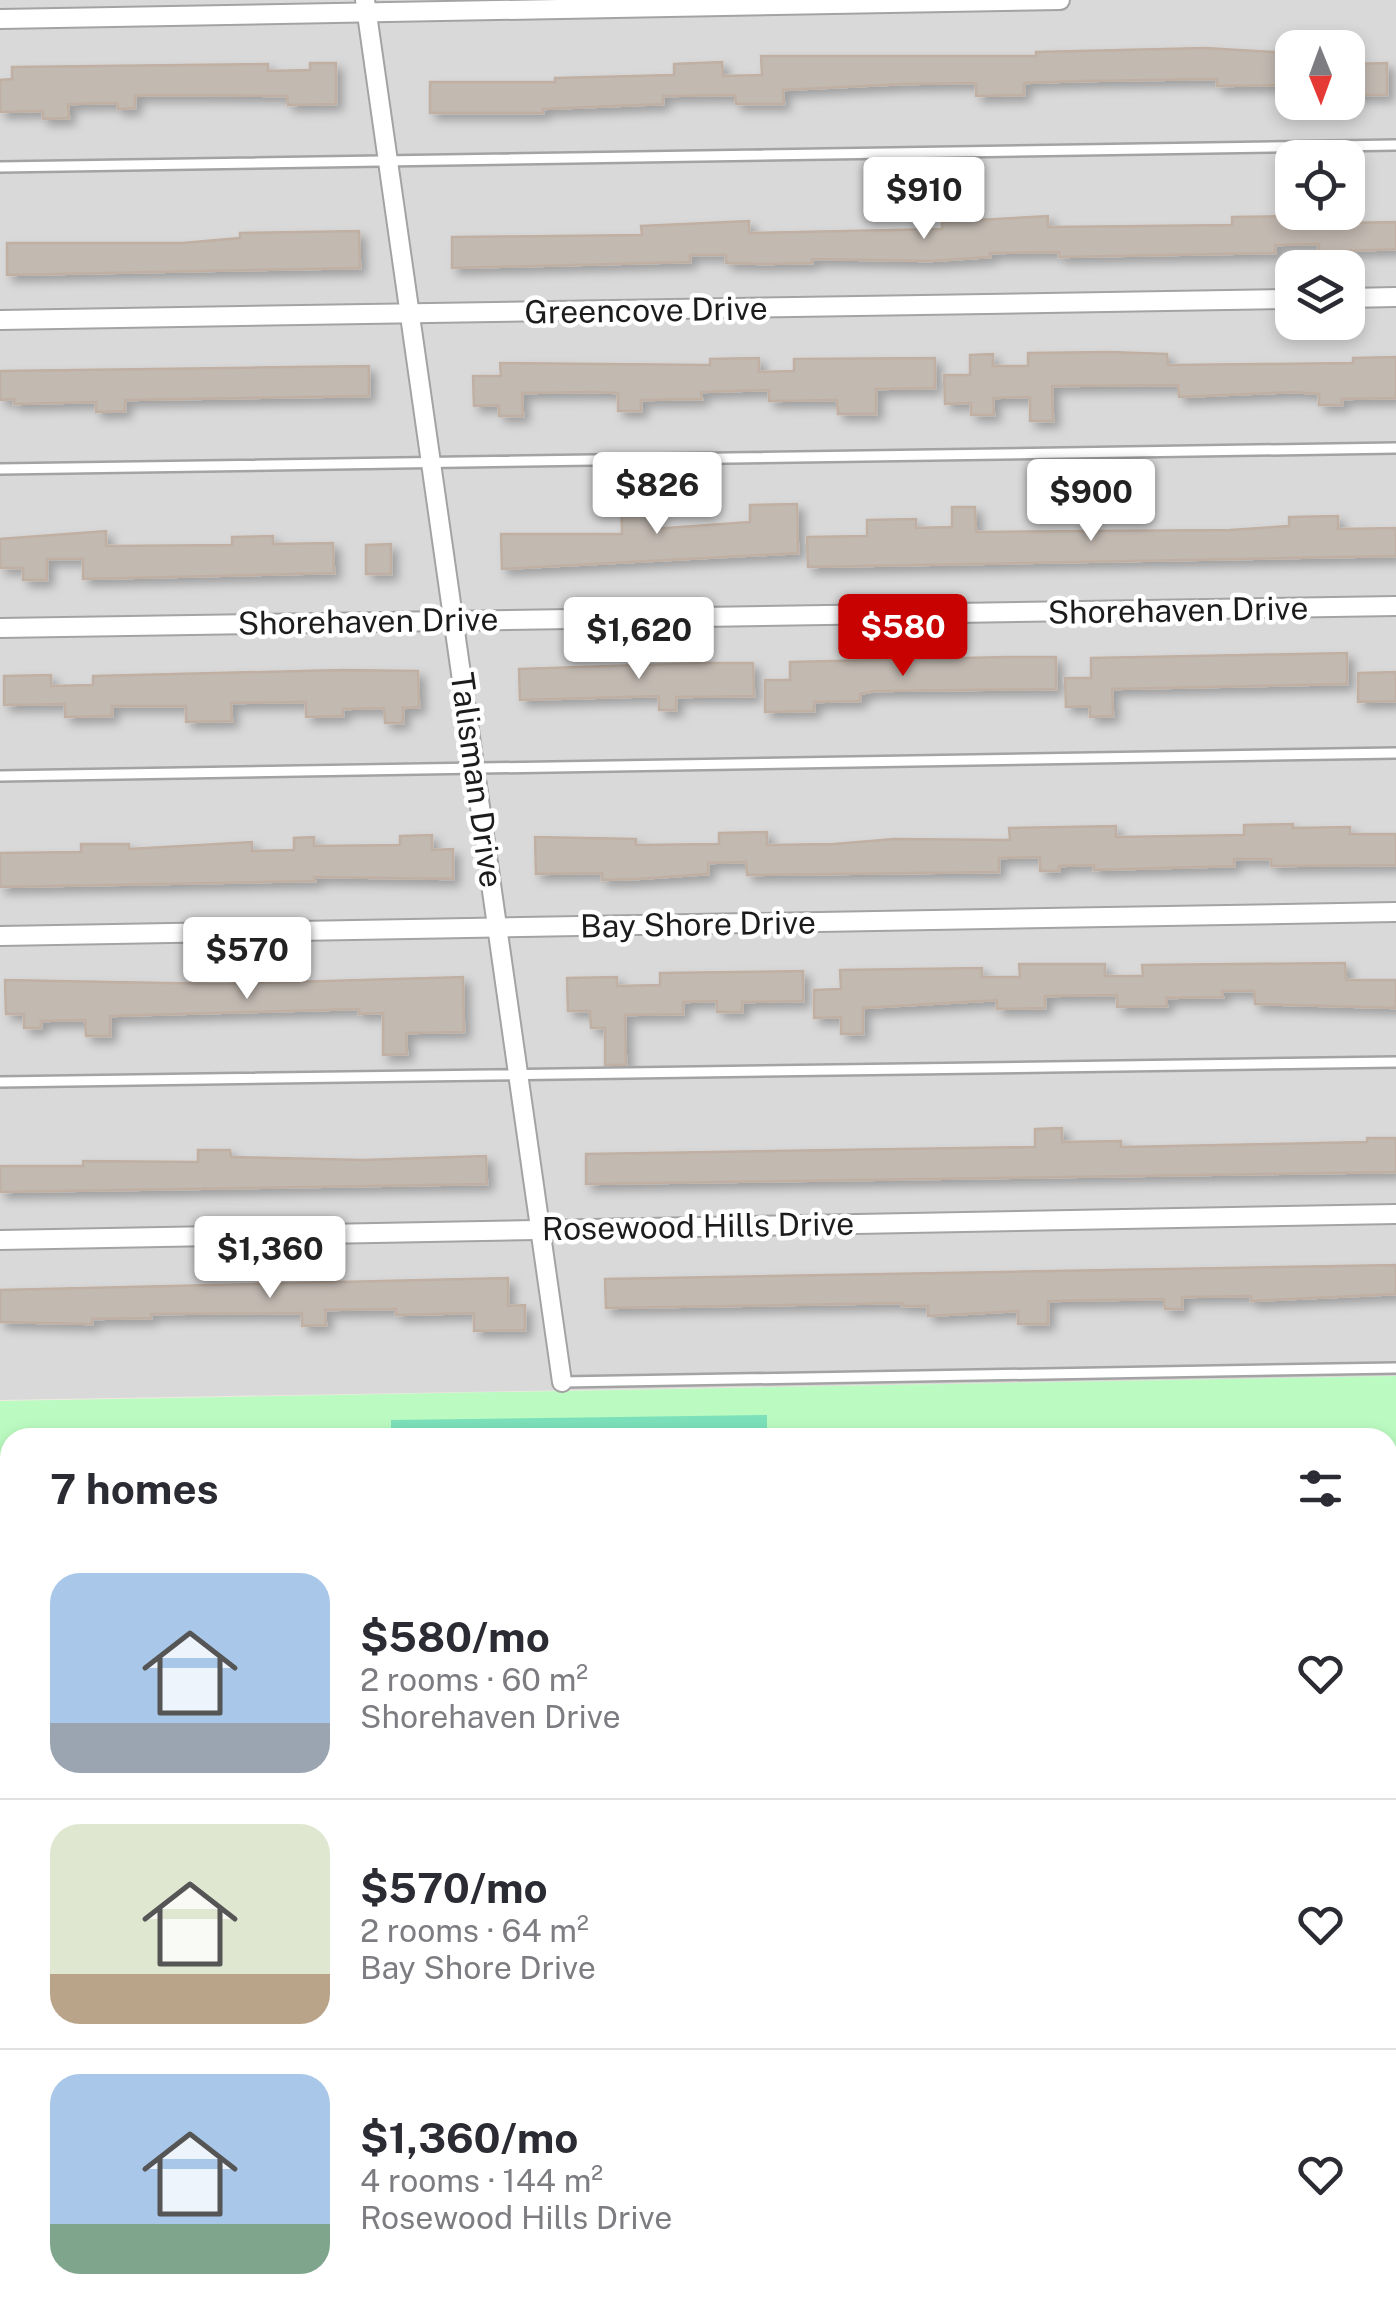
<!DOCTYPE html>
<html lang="en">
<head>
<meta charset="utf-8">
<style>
  body { margin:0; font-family:"Public Sans",sans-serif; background:#f7f7f7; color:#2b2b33; height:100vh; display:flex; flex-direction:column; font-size:38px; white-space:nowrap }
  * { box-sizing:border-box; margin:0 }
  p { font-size:32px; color:#7c7c81 }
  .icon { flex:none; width:55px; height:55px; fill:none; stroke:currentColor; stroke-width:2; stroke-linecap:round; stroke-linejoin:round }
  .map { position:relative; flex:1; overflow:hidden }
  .drawer { position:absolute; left:0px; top:1428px; width:1398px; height:892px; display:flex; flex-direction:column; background:#fff; border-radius:30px 30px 0 0; box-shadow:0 5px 15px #0003 }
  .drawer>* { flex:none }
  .needle { width:65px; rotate:179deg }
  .controls { position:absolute; left:1275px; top:30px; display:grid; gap:20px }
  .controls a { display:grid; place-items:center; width:90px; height:90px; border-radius:20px; background:#fff; box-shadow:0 5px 15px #0003; font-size:50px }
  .price { position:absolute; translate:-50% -85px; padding:0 22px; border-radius:10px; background:#fff; color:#222; font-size:32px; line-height:65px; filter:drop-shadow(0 2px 5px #0008) }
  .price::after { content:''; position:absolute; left:50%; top:60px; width:30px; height:22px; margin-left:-15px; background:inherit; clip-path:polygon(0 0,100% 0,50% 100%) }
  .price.current { background:#c80200; color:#fff }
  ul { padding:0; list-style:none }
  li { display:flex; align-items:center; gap:30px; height:250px; padding:0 50px }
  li+li { border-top:2px solid #e1e1e2 }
  li span { display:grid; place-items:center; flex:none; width:280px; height:200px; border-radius:30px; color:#555 }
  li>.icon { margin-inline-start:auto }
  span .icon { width:120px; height:120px; fill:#fffc; stroke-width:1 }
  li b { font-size:42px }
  h2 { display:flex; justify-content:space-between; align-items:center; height:120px; padding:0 50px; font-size:42px }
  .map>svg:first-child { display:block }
</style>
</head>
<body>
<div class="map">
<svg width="1396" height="2319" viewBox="0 0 1396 2319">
  <defs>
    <filter id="shadow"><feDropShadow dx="6" dy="6" stdDeviation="5" flood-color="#0004"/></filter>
  </defs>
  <rect width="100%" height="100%" fill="#eeeae1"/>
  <g fill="#dad9d9" fill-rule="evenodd">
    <path d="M0,0H1396V1376L0,1400ZM1292,48H1348V102H1292ZM1292,158H1348V212H1292ZM1292,268H1348V322H1292Z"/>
    <path d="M824,2313L829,2319H163Z"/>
  </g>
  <path fill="#bbfbc1" d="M1396,1376V2233H1388V1438H10V2254H0V1401Z"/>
  <g fill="#7ce1bb">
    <path d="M767,1415V1437H391V1420Z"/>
    <path d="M1388,1541L1396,1546V1754H1388Z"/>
  </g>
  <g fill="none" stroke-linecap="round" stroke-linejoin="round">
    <g stroke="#a0cfde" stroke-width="6">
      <path d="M0,1898L10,1900"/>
      <path d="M842,2310L850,2319"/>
    </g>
  </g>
  <g fill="#c2b9b1" stroke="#c0b0a3" stroke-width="2.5" filter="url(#shadow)">
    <path d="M1205,48L1292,53V85L1217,86V79L1084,81L1024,83V95L976,96V83L904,84L783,90L784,104H736L735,95L663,96V104L543,109V113H430V82H555V78L674,75V64L722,62L723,76L762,75L761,56H1036V52Z"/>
    <path d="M310,63H336V104L288,105L287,96L150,95L135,96V108L118,109L117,103L68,104L69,118L43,119V111L0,112V80L12,79V67L268,64V71L310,70Z"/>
    <path d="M1387,63V95H1348V64Z"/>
    <path d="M1291,212H1340L1341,223L1396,222V249L1319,252V244L1275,245V253L1059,257V252L990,253V257L930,261L812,259V263L764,264L726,263V255H690V262L452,268V237L642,235L641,226L749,221V233L942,229V222L1048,216V227L1232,225V217L1291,216Z"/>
    <path d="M359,231L360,268L7,275V243H182L240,238V233Z"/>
    <path d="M1110,352L1167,354L1168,365L1353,363V358L1396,357V398L1342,399V405H1319V394L1295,392L1179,397L1178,385L1052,386L1053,421H1030V397L993,398L994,415H971V403L945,404L944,375H970V355L993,354V366H1028V353Z"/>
    <path d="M759,358V372L794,371V359L935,358V388L876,389V414H838L837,400L769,401V390L701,392L702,399L641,400V411H618V393L593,392L522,393L523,416H499V405L474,406L473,376H501L500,363L710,365V359Z"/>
    <path d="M369,366V396L125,400V411L96,412V402L14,404V399L0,400V371Z"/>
    <path d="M621,478H652L653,529L750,522V505L797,504L798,553L502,569L501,534H622Z"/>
    <path d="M952,507H975L976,532L1230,530L1289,526V517L1338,516V529L1396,528V556L808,567L807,537L867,536V520L916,519V528L952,527Z"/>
    <path d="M106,531V546L232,545V537L273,536V544L333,543L334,573L83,579V559H47V580H23V568H0V539Z"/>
    <path d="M391,544V574H366V545Z"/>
    <path d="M1347,653V684L1112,689L1113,716L1090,717V706L1066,707L1065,678H1091V658Z"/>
    <path d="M1006,657H1056V689L874,691L860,694V701L814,702V711L765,712V680H790V662Z"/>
    <path d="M704,663H753L754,696L676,697V710H659V696L520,700L519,669Z"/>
    <path d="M342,670L418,671L419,707L403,708V723H385L384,708L343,709V716L306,717V702L231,703L232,721L186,722V706H112V716L65,717V704L4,705V676L51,675V686L93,685V676Z"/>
    <path d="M1396,672V701L1358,702V673Z"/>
    <path d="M1293,824V828L1350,827V834H1396V865L1271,866V859H1234V866L1094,870V865L1059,866V871H1040V857L999,858V872L747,875L746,862L708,863V874L637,879L602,880V873L536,874L535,837L636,839V845L719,844V833L767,832V845L834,844L894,839L1010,840L1009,828L1116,826V837L1244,835V825Z"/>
    <path d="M432,835V850L453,849V879L314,877L315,881L0,887V853L81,852V844H129V849L252,842V851L294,850V838L314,837V846L400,845V836Z"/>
    <path d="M1345,963L1346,980H1396V1008L1255,1004L1254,991H1222L1223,997L1166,998L1167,1006L1117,1007V995L1045,996V1008L997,1009V1000L863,1008V1034H841V1017L814,1018V990L841,989L840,970L982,968V977H1020L1019,964H1105V976H1143L1142,965Z"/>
    <path d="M803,971V1001L742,1002V1012H717V1001L683,1002V1014L625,1015L626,1065H605V1028H591L590,1011H568L567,978L617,977V986L660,985V973Z"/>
    <path d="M463,977L464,1032L406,1033L407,1054L383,1055V1013L359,1014V1009L110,1016V1036H86L85,1020L41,1021V1028H24V1014H6L5,980L219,984Z"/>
    <path d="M1062,1128V1142L1121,1141V1147L1367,1142V1138H1396V1172L586,1184V1154L1035,1147V1129Z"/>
    <path d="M198,1150H230L231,1157L363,1160L486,1156L487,1184L0,1192V1166H83V1161L198,1162Z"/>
    <path d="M1396,1265V1294L1251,1301V1296L1182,1297V1309H1165L1164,1299L1048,1301V1324H1018V1311L928,1316V1306H902V1303L606,1308L605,1279Z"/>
    <path d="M508,1278V1306L525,1305V1330L474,1331V1313L396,1315V1309L325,1310L326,1325L302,1326V1313L151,1314V1318L92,1319V1324L0,1322V1290Z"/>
  </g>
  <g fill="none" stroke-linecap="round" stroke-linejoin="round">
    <g stroke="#a3a3a3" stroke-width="14">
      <g id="service">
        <path d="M0,167L1396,145"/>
        <path d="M0,469L1396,448"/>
        <path d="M0,776L1396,753"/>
        <path d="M0,1082L1396,1062"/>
        <path d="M562,1382L1396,1368"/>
        <path d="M1388,2296L1396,2295"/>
        <path d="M1069,2310L1070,2319"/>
        <path d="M766,2319H809"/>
        <path d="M1192,2319V2310"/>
      </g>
    </g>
    <g stroke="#a3a3a3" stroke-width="22">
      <g id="minor">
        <path d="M365,0L562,1382"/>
        <path d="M0,19L1060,0"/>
        <path d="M1348,298L1396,297"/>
        <path d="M0,320L1292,299"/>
        <path d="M0,628L1396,606"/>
        <path d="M0,936L1396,912"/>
        <path d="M0,1240L1396,1214"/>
        <path d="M60,2310V2319"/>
      </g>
    </g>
    <g stroke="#687601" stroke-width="30">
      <g id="secondary">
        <path d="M1388,2247H1396"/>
        <path d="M0,2265H10"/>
      </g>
    </g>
    <use href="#service" stroke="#fff" stroke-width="9"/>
    <use href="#minor" stroke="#fff" stroke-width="18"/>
    <use href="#secondary" stroke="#f7fcb2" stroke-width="25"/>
  </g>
  <g text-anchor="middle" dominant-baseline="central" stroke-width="9" stroke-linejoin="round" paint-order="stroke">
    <g font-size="32" fill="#1c1c1c" stroke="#fff">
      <text transform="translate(646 310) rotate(-1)">Greencove Drive</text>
      <text transform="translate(1178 610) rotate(-1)">Shorehaven Drive</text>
      <text transform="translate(368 621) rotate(-1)">Shorehaven Drive</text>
      <text transform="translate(477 780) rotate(82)">Talisman Drive</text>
      <text transform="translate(698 924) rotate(-1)">Bay Shore Drive</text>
      <text transform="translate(698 1226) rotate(-1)">Rosewood Hills Drive</text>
    </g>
  </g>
</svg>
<div class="controls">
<a><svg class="needle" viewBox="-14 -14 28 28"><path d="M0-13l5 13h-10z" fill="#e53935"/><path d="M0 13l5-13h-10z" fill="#7c7c81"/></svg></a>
<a><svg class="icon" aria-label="locate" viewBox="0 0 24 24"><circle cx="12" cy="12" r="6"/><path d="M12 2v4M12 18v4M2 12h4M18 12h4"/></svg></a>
<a><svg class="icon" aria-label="layers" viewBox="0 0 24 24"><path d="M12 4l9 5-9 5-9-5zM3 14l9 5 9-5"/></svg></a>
</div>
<b class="price" style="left:924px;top:242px">$910</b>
<b class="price" style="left:657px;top:537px">$826</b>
<b class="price" style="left:1091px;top:544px">$900</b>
<b class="price current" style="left:903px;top:679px">$580</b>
<b class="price" style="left:639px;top:682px">$1,620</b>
<b class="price" style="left:247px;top:1002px">$570</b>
<b class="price" style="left:270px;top:1301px">$1,360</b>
<section class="drawer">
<h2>7 homes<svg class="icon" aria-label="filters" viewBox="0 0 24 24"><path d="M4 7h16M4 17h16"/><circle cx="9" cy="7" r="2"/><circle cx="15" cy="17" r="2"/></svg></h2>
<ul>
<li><span style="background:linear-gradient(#a9c7e8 75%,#9aa5b1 0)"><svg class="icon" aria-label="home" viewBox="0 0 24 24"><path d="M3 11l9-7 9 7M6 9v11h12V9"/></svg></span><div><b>$580/mo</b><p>2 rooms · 60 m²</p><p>Shorehaven Drive</p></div><svg class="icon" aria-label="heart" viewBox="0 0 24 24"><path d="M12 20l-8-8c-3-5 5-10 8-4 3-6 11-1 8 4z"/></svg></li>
<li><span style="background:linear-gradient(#dfe7d0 75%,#b9a48a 0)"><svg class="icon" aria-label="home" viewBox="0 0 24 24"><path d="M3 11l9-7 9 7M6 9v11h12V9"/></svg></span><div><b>$570/mo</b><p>2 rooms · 64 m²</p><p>Bay Shore Drive</p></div><svg class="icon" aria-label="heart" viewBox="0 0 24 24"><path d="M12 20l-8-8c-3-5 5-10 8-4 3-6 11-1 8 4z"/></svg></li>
<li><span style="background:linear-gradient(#a9c7e8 75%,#7fa58c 0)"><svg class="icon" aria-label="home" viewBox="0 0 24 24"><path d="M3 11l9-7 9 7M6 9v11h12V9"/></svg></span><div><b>$1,360/mo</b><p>4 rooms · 144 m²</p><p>Rosewood Hills Drive</p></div><svg class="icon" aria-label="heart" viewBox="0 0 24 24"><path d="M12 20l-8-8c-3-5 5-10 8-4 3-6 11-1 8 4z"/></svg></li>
</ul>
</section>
</div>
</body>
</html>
